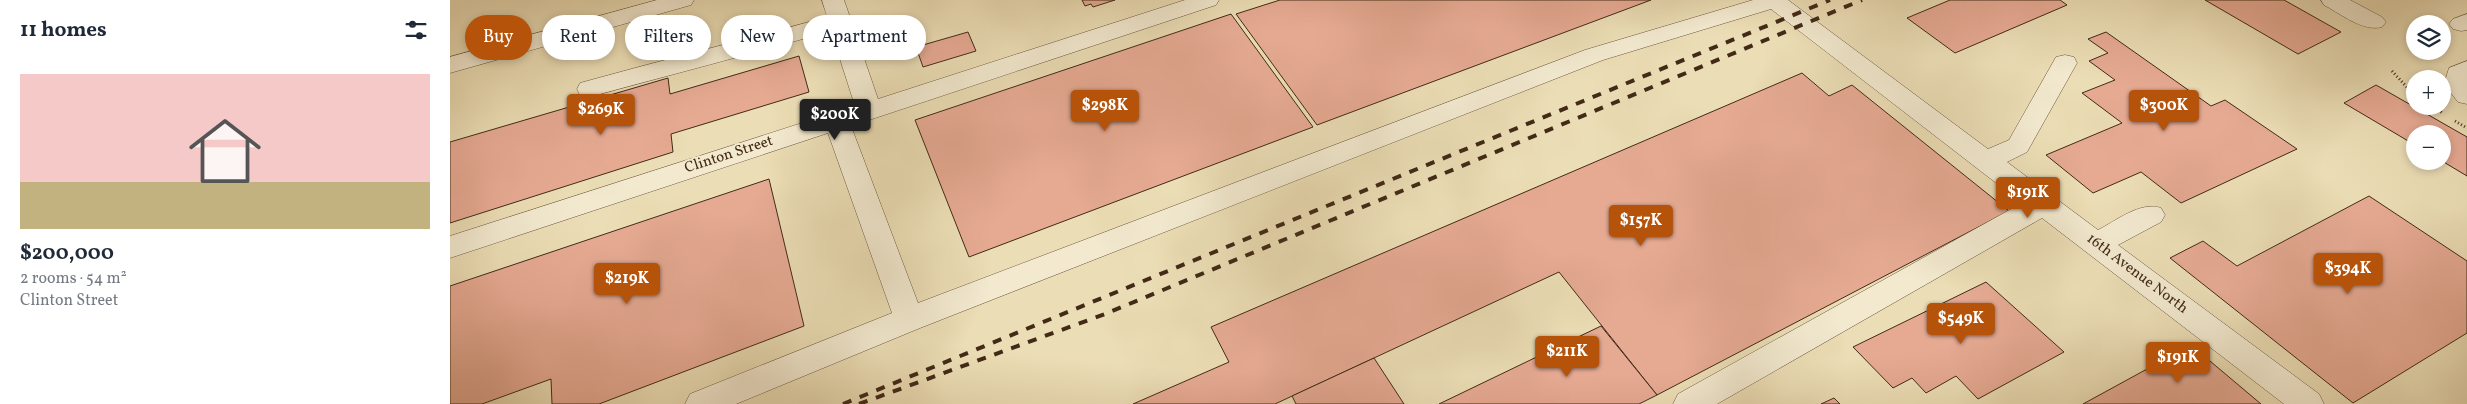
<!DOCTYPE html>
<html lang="en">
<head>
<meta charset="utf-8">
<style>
  body { margin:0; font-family:Vollkorn,serif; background:#f2f2f3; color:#1f2937; height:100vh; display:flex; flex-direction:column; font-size:19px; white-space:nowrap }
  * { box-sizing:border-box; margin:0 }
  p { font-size:16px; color:#747a83 }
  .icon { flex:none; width:28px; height:28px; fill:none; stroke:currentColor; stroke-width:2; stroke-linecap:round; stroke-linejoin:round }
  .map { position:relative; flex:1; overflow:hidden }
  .details { display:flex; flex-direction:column; background:#fff; width:450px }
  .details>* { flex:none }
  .hud { position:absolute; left:15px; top:15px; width:475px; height:45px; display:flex; gap:10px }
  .buttons { position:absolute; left:1956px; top:15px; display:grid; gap:10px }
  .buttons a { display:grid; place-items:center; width:45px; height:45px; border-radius:50%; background:#fff; box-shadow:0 2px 8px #0003; font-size:25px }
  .price { position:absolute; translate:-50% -42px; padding:0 11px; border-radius:5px; background:#b45309; color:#fff; font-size:16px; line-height:32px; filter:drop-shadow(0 1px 2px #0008) }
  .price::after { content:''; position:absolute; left:50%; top:30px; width:15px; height:11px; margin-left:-8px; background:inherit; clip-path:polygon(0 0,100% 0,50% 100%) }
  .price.on { background:#222; color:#fff }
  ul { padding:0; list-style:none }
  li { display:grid; align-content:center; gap:10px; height:265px; padding:0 20px }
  li span { display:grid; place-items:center; height:155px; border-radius:0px; color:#555 }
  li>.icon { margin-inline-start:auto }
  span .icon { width:90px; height:90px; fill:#fffc; stroke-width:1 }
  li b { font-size:21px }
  h2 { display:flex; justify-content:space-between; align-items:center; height:60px; padding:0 20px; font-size:21px }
  .tag { padding:0 18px; border-radius:22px; background:#fff; box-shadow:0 2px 8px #0003; font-size:18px; line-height:45px }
  .tag.on { background:#b45309; color:#fff }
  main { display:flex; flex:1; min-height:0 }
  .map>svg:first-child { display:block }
</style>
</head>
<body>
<main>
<section class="details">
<h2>11 homes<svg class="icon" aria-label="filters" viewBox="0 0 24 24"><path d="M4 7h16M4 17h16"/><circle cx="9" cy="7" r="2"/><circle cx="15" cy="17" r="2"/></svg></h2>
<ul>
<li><span style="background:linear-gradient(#f6c9c9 70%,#c2b280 0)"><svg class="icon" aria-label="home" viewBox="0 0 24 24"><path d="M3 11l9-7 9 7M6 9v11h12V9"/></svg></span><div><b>$200,000</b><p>2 rooms · 54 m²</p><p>Clinton Street</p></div></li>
</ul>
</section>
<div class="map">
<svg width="2017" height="404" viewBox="0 0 2017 404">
  <rect width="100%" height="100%" fill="#ebddb5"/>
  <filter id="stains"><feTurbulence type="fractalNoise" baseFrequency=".004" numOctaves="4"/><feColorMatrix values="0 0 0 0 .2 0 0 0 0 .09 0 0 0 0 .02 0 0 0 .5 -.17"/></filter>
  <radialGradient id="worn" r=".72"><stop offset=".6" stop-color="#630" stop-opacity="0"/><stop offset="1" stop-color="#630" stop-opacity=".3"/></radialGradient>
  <g fill="#e6aa93" stroke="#422a17">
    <path d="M632,0H665L643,7L641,4L635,6Z"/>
    <path d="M830,0H1201L867,125L786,14Z"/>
    <path d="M1500,0H1610L1617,5L1505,53L1457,18Z"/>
    <path d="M1755,0H1834L1891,32L1848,54Z"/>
    <path d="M781,14L863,127L519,257L465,120Z"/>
    <path d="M518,32L526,51L473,67L466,47Z"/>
    <path d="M1656,32L1761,106L1775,100L1847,149L1731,203L1691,172L1643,193L1596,155L1672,123L1632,93L1665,80L1639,61L1658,53L1638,39Z"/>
    <path d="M349,56L359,92L221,134L223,152L0,223V142L218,78L220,94Z"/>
    <path d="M1352,73L1379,96L1402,85L1559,211L1207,395L1109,272L825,404H683L779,362L761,327Z"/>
    <path d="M1926,85L2017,137V176L1992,161V134H1965V145L1894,103Z"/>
    <path d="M319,179L354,326L149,404H102L101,379L32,404H0V286Z"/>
    <path d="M1919,196L2017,261V333L1903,403L1720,258L1753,241L1787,266Z"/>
    <path d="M1536,282L1614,352L1528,399L1506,376L1476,393L1462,378L1443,388L1403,347Z"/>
    <path d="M1151,326L1207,395L1189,404H989Z"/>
    <path d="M1741,345L1811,404H1633Z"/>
    <path d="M924,358L954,404H846L842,396Z"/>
    <path d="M1384,398L1390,404H1371Z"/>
  </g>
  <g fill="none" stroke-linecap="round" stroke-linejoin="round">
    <g stroke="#6c573e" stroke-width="1">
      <g id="minor">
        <path d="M207,0H244L241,5L0,73V57Z"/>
        <path d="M372,0H394L428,99L735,0H769L766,5L401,126L468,303L1135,50L1303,0H1338L1538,149L1559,140L1606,57L1615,55L1624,57L1627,63L1577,152L1557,162L1648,230C1666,221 1690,201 1711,208L1715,215L1711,222L1668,245L1869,394L1874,404H1834L1592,218L1267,404H1223L1228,394L1572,203L1321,9L1153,60L470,328L286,404H235L240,394L442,313L378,133L0,258V236L405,106L381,31C301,54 220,75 139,97L130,95L127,89L130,83C212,60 295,40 377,17Z"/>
        <path d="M1871,0H1900L1932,17L1936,22L1932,27C1913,32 1891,14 1874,5Z"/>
        <path d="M2017,14V30L2011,31L2003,29L1999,24L2003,19Z"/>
        <path d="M2017,61V104L2008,102L1994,84L1999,68Z"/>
      </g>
    </g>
    <g stroke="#422a17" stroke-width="3" stroke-dasharray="1 2.5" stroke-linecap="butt">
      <path d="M1942,71L1965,96"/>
      <path d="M1982,106L1993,113"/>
      <path d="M2005,121L2017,128"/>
    </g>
    <use href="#minor" fill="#f2e9cf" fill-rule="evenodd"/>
    <g stroke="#422a17" stroke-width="4" stroke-dasharray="9 9" stroke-linecap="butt">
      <path d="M393,404L1380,0"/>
      <path d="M409,404L655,314L1412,0"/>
    </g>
  </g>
  <g text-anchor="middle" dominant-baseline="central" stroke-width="4" stroke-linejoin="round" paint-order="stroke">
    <g font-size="15" fill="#422a17" stroke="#f2e9cf">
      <text transform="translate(279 155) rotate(-18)">Clinton Street</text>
      <text transform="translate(1687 274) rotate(37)">16th Avenue North</text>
    </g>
  </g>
  <rect width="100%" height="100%" filter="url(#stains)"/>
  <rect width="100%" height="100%" fill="url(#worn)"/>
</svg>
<div class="buttons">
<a><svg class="icon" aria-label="layers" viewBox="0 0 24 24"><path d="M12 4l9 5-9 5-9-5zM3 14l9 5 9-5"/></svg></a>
<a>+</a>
<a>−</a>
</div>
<b class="price" style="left:655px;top:132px">$298K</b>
<b class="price" style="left:1714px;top:132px">$300K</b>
<b class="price" style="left:151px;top:136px">$269K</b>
<b class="price on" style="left:385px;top:141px">$200K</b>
<b class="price" style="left:1578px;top:219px">$191K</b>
<b class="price" style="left:1191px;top:247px">$157K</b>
<b class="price" style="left:1898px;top:295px">$394K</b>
<b class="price" style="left:177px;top:305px">$219K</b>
<b class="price" style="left:1511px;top:345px">$549K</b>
<b class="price" style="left:1117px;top:378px">$211K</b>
<b class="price" style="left:1728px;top:384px">$191K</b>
<div class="hud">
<a class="tag on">Buy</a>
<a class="tag">Rent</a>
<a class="tag">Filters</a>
<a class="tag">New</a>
<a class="tag">Apartment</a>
</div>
</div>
</main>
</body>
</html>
